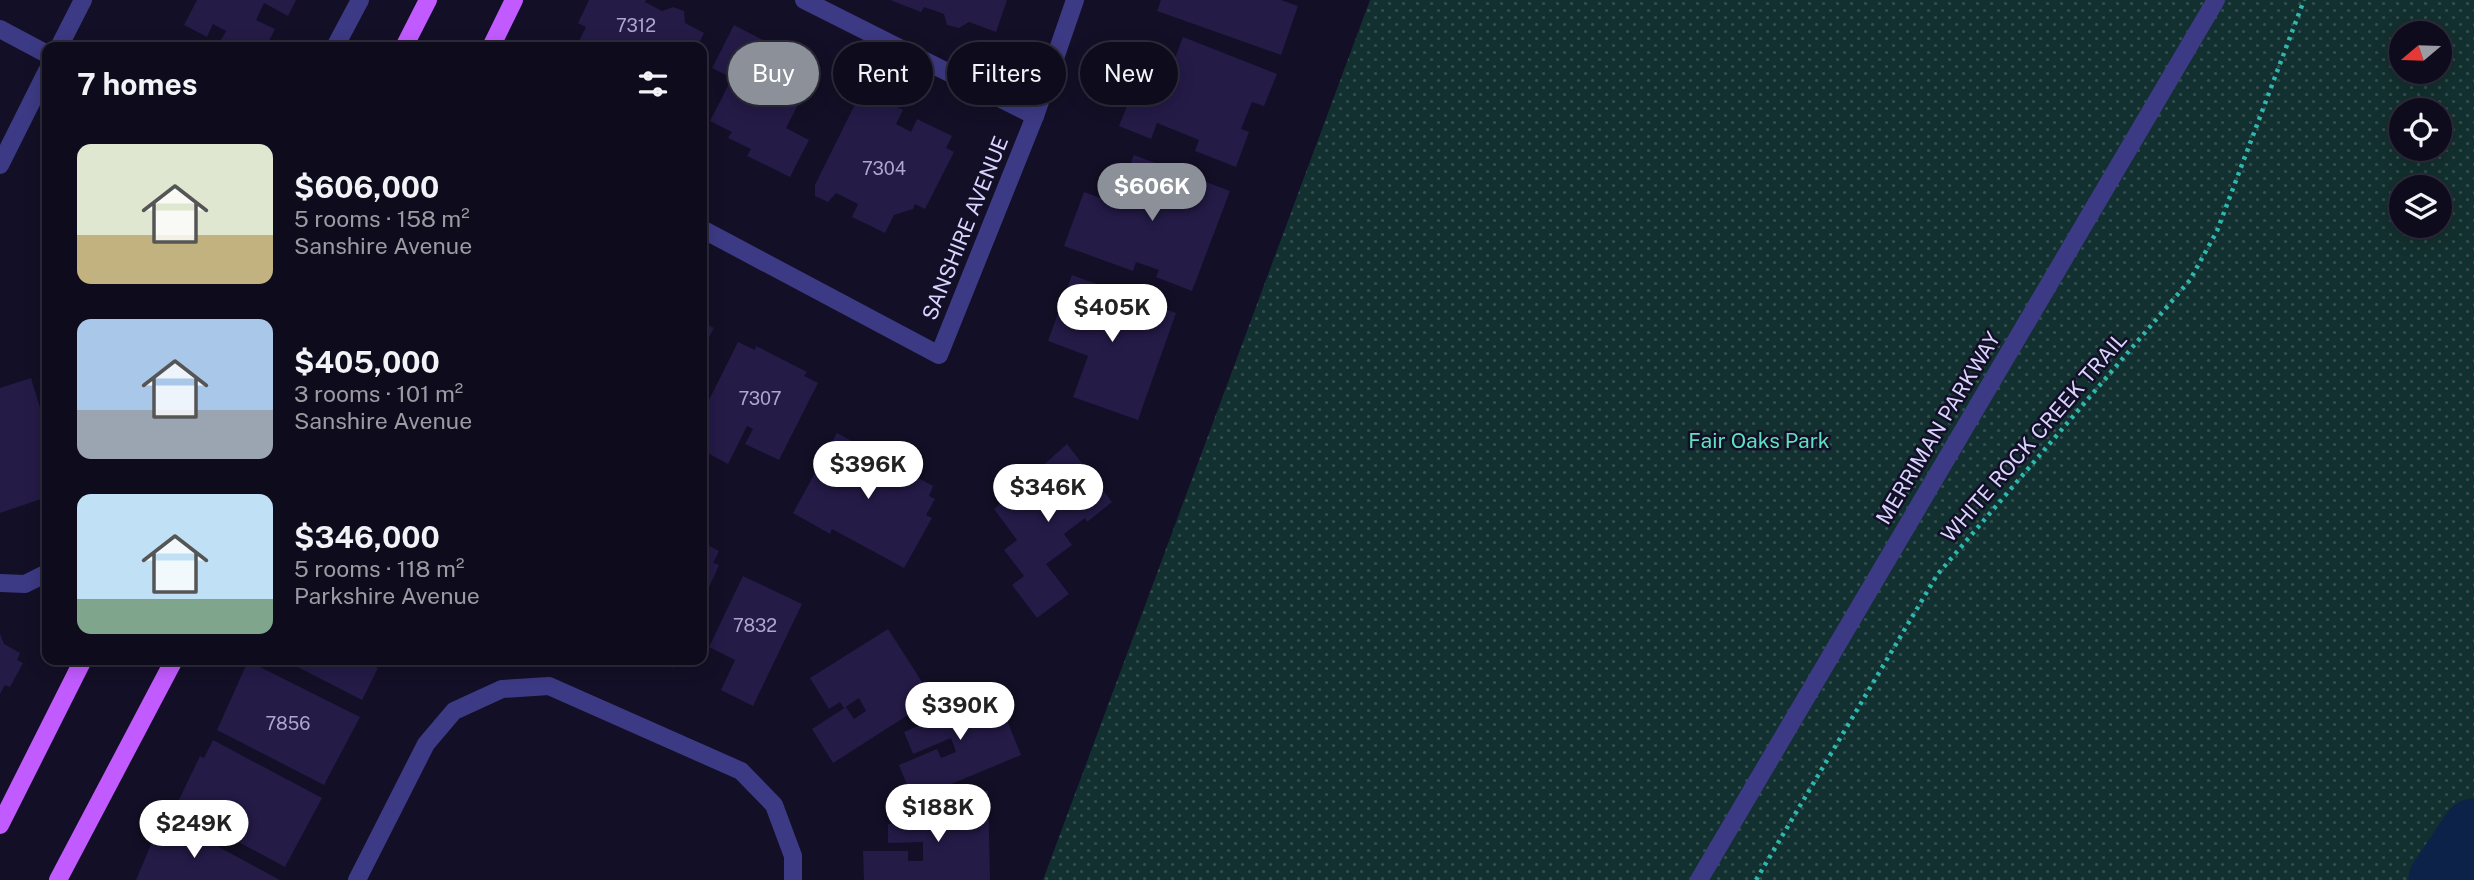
<!DOCTYPE html>
<html lang="en">
<head>
<meta charset="utf-8">
<style>
  body { margin:0; font-family:"Public Sans",sans-serif; background:#171425; color:#f1f3f6; height:100vh; display:flex; flex-direction:column; font-size:26px; white-space:nowrap }
  * { box-sizing:border-box; margin:0 }
  p { font-size:23px; color:#9b9ba3 }
  .icon { flex:none; width:38px; height:38px; fill:none; stroke:currentColor; stroke-width:2; stroke-linecap:round; stroke-linejoin:round }
  .map { position:relative; flex:1; overflow:hidden }
  .panel { position:absolute; left:42px; top:42px; width:665px; height:623px; display:flex; flex-direction:column; background:#0e0b1c; border-radius:14px; box-shadow:0 4px 18px #0003,0 0 0 2px #2e2b3b }
  .panel>* { flex:none }
  .banner { position:absolute; left:728px; top:42px; width:665px; height:63px; display:flex; gap:14px }
  .needle { width:46px; rotate:251deg }
  .buttons { position:absolute; left:2389px; top:21px; display:grid; gap:14px }
  .buttons a { display:grid; place-items:center; width:63px; height:63px; border-radius:50%; background:#0e0b1c; box-shadow:0 4px 18px #0003,0 0 0 2px #2e2b3b; font-size:35px }
  .price { position:absolute; translate:-50% -60px; padding:0 16px; border-radius:24px; background:#fff; color:#222; font-size:23px; line-height:46px; filter:drop-shadow(0 2px 4px #0008) }
  .price::after { content:''; position:absolute; left:50%; top:42px; width:21px; height:16px; margin-left:-10px; background:inherit; clip-path:polygon(0 0,100% 0,50% 100%) }
  .price.on { background:#8c9099; color:#fff }
  ul { padding:0; list-style:none }
  li { display:flex; align-items:center; gap:21px; height:175px; padding:0 35px }
  li span { display:grid; place-items:center; flex:none; width:196px; height:140px; border-radius:14px; color:#555 }
  li>.icon { margin-inline-start:auto }
  span .icon { width:84px; height:84px; fill:#fffc; stroke-width:1 }
  li b { font-size:30px }
  h2 { display:flex; justify-content:space-between; align-items:center; height:84px; padding:0 35px; font-size:30px }
  .tag { padding:0 24px; border-radius:32px; background:#0e0b1c; box-shadow:0 4px 18px #0003,0 0 0 2px #2e2b3b; font-size:24px; line-height:63px }
  .tag.on { background:#8c9099; color:#fff }
  .map>svg:first-child { display:block }
</style>
</head>
<body>
<div class="map">
<svg width="2474" height="880" viewBox="0 0 2474 880">
  <defs>
    <pattern id="park-dots" width="8" height="8" patternUnits="userSpaceOnUse" patternTransform="scale(1.75)"><rect width="8" height="8" fill="#12302f"/><path d="M2 2h.1M6 6h.1" fill="none" stroke="#344d4e" stroke-width="1.8" stroke-linecap="round"/></pattern>
  </defs>
  <rect width="100%" height="100%" fill="#130f26"/>
  <path fill="url(#park-dots)" fill-rule="evenodd" d="M1370,0H2474V880H1043ZM2401,33H2440V72H2401ZM2401,110H2440V149H2401ZM2401,187H2440V226H2401Z"/>
  <g fill="none" stroke-linecap="round" stroke-linejoin="round">
    <path stroke="#0c2248" stroke-width="65" d="M2441,880L2474,831"/>
  </g>
  <g fill="#241b47">
    <path d="M197,0H296L288,16L264,3L256,20L275,29L266,47H217L226,31L213,24L207,37L184,25Z"/>
    <path d="M589,0H646L645,2L662,11L673,7L684,11L685,23L704,33L697,47H576L586,27L578,23Z"/>
    <path d="M890,0H1007L996,32L969,22L959,28L947,25L944,14L924,7L921,12Z"/>
    <path d="M1161,0H1281L1298,6L1281,55L1157,11Z"/>
    <path d="M734,25L773,45L760,71L804,93L786,128L809,140L790,177L747,156L751,149L728,138L732,132L710,121L732,78L712,68Z"/>
    <path d="M1183,37L1277,74L1264,106L1252,102L1241,129L1249,132L1236,167L1195,151L1199,140L1157,123L1151,139L1119,126L1137,81L1162,91Z"/>
    <path d="M862,90L903,110L896,124L911,132L917,119L952,136L946,148L954,152L925,209L915,204L913,209L894,215L885,233L852,217L858,204L836,193L828,202L815,196V185Z"/>
    <path d="M1134,155L1230,191L1192,291L1156,277L1159,270L1136,262L1133,271L1064,246L1084,192L1115,203Z"/>
    <path d="M1072,275L1176,313L1138,420L1073,397L1088,356L1048,341Z"/>
    <path d="M702,322L714,328L702,351Z"/>
    <path d="M738,342L755,350L756,346L807,372L804,376L818,383L779,460L745,444L753,429L747,426L728,464L702,450V414Z"/>
    <path d="M31,378L47,431V497L0,513V388Z"/>
    <path d="M837,433L933,486L929,496L935,499L926,515L932,518L904,568L832,529L830,534L793,513Z"/>
    <path d="M1067,444L1112,502L1087,522L1085,518L1064,534L1072,545L1046,564L1069,594L1037,618L1012,585L1024,576L1004,550L1017,540L994,509Z"/>
    <path d="M702,542L719,551L713,563L719,565L702,603Z"/>
    <path d="M743,576L802,604L753,706L721,690L735,660L709,647Z"/>
    <path d="M888,629L933,699L833,763L812,729L846,707L854,719L866,711L859,698L844,708L840,702L829,709L810,678Z"/>
    <path d="M0,634L4,644L20,653L17,660L23,663L10,687L5,685L0,694Z"/>
    <path d="M284,660H362L378,668L362,700Z"/>
    <path d="M657,660H677L673,668Z"/>
    <path d="M248,661L360,717L324,785L217,730Z"/>
    <path d="M992,683L1021,755L913,800L899,765L937,749L941,758L956,752L951,738L913,754L904,732L942,716L938,706Z"/>
    <path d="M213,740L322,798L285,867L175,808L200,756L204,758Z"/>
    <path d="M960,791H988L990,880H864L863,851H908V861H923V842L888,843V824H898V814H919V807L961,805Z"/>
    <path d="M169,820L280,880H136L155,835L160,837Z"/>
  </g>
  <g fill="none" stroke-linecap="round" stroke-linejoin="round">
    <path stroke="#2fb8b0" stroke-width="4.5" stroke-dasharray="3.5 5" stroke-linecap="butt" d="M1756,880L1937,575L2190,280L2217,231L2304,0"/>
    <g stroke="#3d3a85" stroke-width="18">
      <path d="M804,0L1035,116"/>
      <path d="M0,29L47,54"/>
      <path d="M59,47L83,0"/>
      <path d="M335,47L360,0"/>
      <path d="M0,165L47,71"/>
      <path d="M702,229L939,355L1035,116L1075,0"/>
      <path d="M0,583L25,584L47,573"/>
      <path d="M357,880L426,744L454,711L502,689L549,686L741,771L774,805L793,856V880"/>
      <path d="M1699,880L2216,0"/>
    </g>
    <g stroke="#c25bff" stroke-width="18">
      <path d="M404,47L428,0"/>
      <path d="M491,47L514,0"/>
      <path d="M0,825L83,660"/>
      <path d="M58,880L174,660"/>
    </g>
  </g>
  <g text-anchor="middle" dominant-baseline="central" stroke-width="5" stroke-linejoin="round" paint-order="stroke">
    <g font-size="18" fill="#aca6d1">
      <text x="636" y="25">7312</text>
      <text x="884" y="168">7304</text>
      <text x="760" y="398">7307</text>
      <text x="755" y="625">7832</text>
      <text x="288" y="723">7856</text>
    </g>
    <g font-size="21" fill="#d9d4ff" stroke="#130f26">
      <text transform="translate(965 228) rotate(-68)">SANSHIRE AVENUE</text>
      <text transform="translate(1938 428) rotate(-59)">MERRIMAN PARKWAY</text>
      <text transform="translate(2034 437) rotate(-49)">WHITE ROCK CREEK TRAIL</text>
    </g>
    <g font-size="21" fill="#5fe0c0" stroke="#130f26">
      <text x="1759" y="440">Fair Oaks Park</text>
    </g>
  </g>
</svg>
<div class="buttons">
<a><svg class="needle" viewBox="-14 -14 28 28"><path d="M0-13l5 13h-10z" fill="#e53935"/><path d="M0 13l5-13h-10z" fill="#9b9ba3"/></svg></a>
<a><svg class="icon" aria-label="locate" viewBox="0 0 24 24"><circle cx="12" cy="12" r="6"/><path d="M12 2v4M12 18v4M2 12h4M18 12h4"/></svg></a>
<a><svg class="icon" aria-label="layers" viewBox="0 0 24 24"><path d="M12 4l9 5-9 5-9-5zM3 14l9 5 9-5"/></svg></a>
</div>
<b class="price on" style="left:1152px;top:223px">$606K</b>
<b class="price" style="left:1112px;top:344px">$405K</b>
<b class="price" style="left:868px;top:501px">$396K</b>
<b class="price" style="left:1048px;top:524px">$346K</b>
<b class="price" style="left:960px;top:742px">$390K</b>
<b class="price" style="left:938px;top:844px">$188K</b>
<b class="price" style="left:194px;top:860px">$249K</b>
<div class="banner">
<a class="tag on">Buy</a>
<a class="tag">Rent</a>
<a class="tag">Filters</a>
<a class="tag">New</a>
</div>
<section class="panel">
<h2>7 homes<svg class="icon" aria-label="filters" viewBox="0 0 24 24"><path d="M4 7h16M4 17h16"/><circle cx="9" cy="7" r="2"/><circle cx="15" cy="17" r="2"/></svg></h2>
<ul>
<li><span style="background:linear-gradient(#dfe7d0 65%,#c2b280 0)"><svg class="icon" aria-label="home" viewBox="0 0 24 24"><path d="M3 11l9-7 9 7M6 9v11h12V9"/></svg></span><div><b>$606,000</b><p>5 rooms · 158 m²</p><p>Sanshire Avenue</p></div></li>
<li><span style="background:linear-gradient(#a9c7e8 65%,#9aa5b1 0)"><svg class="icon" aria-label="home" viewBox="0 0 24 24"><path d="M3 11l9-7 9 7M6 9v11h12V9"/></svg></span><div><b>$405,000</b><p>3 rooms · 101 m²</p><p>Sanshire Avenue</p></div></li>
<li><span style="background:linear-gradient(#bfe0f5 75%,#7fa58c 0)"><svg class="icon" aria-label="home" viewBox="0 0 24 24"><path d="M3 11l9-7 9 7M6 9v11h12V9"/></svg></span><div><b>$346,000</b><p>5 rooms · 118 m²</p><p>Parkshire Avenue</p></div></li>
</ul>
</section>
</div>
</body>
</html>
